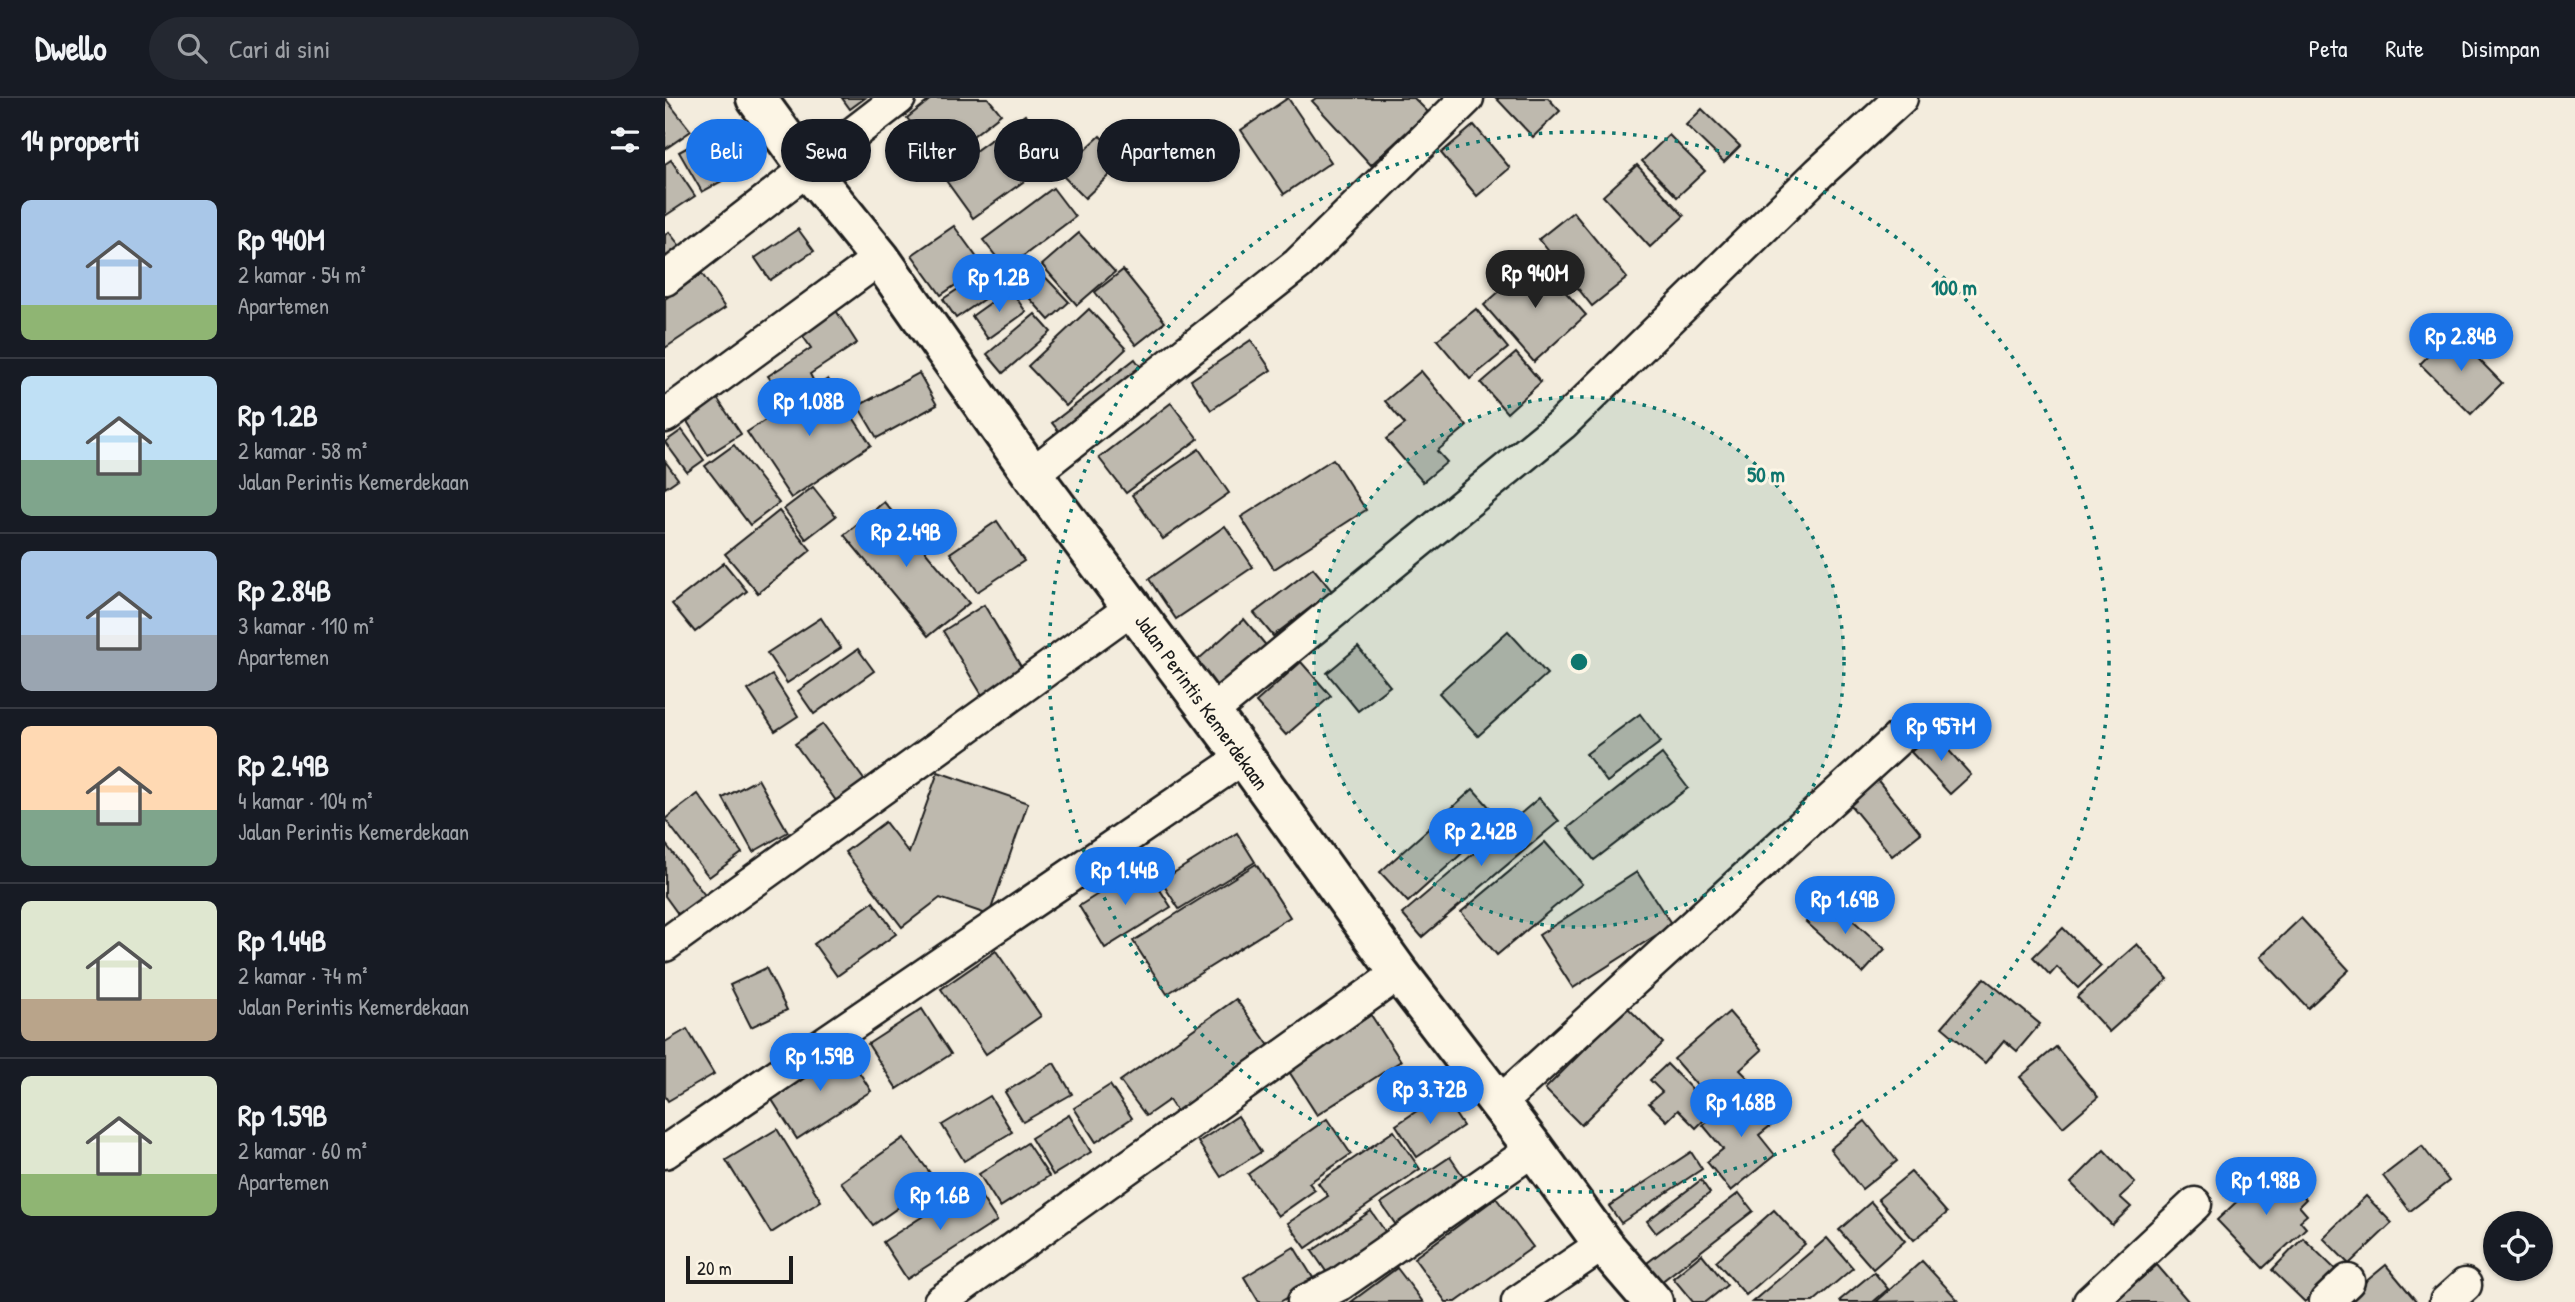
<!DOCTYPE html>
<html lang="id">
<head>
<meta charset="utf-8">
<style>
  body { margin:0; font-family:"Patrick Hand",sans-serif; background:#242831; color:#f1f3f6; height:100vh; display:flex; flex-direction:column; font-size:26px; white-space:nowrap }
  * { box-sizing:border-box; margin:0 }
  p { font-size:23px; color:#9ea1a6 }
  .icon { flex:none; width:38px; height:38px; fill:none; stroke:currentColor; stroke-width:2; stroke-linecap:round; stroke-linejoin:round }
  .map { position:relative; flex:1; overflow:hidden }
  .panel { display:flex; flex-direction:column; background:#171b24; width:665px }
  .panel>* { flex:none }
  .banner { position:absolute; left:21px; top:21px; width:665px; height:63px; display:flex; gap:14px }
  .buttons { position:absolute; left:1818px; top:1113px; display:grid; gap:14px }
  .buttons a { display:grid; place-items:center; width:70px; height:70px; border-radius:50%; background:#171b24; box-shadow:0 2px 5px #0004; font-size:35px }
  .scale { position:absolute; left:21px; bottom:18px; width:107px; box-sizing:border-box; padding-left:7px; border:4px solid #1c1c1c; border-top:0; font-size:19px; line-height:24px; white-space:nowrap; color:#1c1c1c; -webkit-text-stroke:5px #fcf5e5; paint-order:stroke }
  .price { position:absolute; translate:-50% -60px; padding:0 16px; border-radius:24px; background:#1a73e8; color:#fff; font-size:23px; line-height:46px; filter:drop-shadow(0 2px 4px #0008) }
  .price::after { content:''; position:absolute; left:50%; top:42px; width:21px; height:16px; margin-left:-10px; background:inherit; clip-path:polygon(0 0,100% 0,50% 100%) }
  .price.active { background:#222; color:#fff }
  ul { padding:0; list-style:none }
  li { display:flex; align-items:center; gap:21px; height:175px; padding:0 21px }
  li+li { border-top:2px solid #363941 }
  li span { display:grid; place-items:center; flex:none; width:196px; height:140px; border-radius:10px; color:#555 }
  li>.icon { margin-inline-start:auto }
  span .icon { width:84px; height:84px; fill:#fffc; stroke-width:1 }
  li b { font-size:30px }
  h2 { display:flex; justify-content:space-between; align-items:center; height:84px; padding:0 21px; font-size:30px }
  .chip { padding:0 24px; border-radius:32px; background:#171b24; box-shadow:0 2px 5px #0004; font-size:24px; line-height:63px }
  .chip.active { background:#1a73e8; color:#fff }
  header { display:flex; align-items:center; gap:42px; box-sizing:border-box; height:98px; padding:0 35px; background:#171b24; border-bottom:2px solid #363941 }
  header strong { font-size:33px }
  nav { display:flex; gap:38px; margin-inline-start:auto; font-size:24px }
  .search { width:490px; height:63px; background:#242831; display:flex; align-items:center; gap:18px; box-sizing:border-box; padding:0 24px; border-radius:38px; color:#9ea1a6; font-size:26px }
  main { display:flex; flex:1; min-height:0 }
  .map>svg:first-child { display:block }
</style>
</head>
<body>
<header>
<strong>Dwello</strong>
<div class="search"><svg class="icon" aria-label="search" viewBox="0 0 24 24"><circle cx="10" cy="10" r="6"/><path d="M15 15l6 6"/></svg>Cari di sini</div>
<nav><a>Peta</a><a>Rute</a><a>Disimpan</a></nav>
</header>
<main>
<section class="panel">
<h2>14 properti<svg class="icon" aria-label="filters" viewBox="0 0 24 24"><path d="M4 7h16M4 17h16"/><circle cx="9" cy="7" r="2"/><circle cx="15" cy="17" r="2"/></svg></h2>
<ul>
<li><span style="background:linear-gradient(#a9c7e8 75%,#8fb573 0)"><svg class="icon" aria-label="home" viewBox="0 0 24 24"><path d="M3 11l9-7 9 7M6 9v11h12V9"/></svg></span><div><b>Rp 940M</b><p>2 kamar · 54 m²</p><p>Apartemen</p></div></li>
<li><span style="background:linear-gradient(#bfe0f5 60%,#7fa58c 0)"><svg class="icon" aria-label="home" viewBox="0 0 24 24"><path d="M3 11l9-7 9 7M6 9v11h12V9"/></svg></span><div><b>Rp 1.2B</b><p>2 kamar · 58 m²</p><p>Jalan Perintis Kemerdekaan</p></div></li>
<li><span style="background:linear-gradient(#a9c7e8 60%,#9aa5b1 0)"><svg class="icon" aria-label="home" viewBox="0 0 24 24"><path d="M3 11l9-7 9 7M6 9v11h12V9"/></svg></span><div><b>Rp 2.84B</b><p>3 kamar · 110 m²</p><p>Apartemen</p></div></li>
<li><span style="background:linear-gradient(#ffd9b3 60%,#7fa58c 0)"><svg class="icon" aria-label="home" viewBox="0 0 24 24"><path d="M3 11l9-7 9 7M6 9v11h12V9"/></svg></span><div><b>Rp 2.49B</b><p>4 kamar · 104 m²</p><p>Jalan Perintis Kemerdekaan</p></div></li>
<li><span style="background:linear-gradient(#dfe7d0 70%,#b9a48a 0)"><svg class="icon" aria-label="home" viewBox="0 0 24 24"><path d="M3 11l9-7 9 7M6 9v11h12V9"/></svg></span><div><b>Rp 1.44B</b><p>2 kamar · 74 m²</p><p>Jalan Perintis Kemerdekaan</p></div></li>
<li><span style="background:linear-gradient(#dfe7d0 70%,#8fb573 0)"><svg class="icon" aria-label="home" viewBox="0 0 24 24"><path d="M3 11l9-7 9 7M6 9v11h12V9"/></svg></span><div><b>Rp 1.59B</b><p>2 kamar · 60 m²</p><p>Apartemen</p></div></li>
</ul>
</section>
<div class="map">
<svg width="1910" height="1204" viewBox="0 0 1910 1204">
  <rect width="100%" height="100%" fill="#f3ecdd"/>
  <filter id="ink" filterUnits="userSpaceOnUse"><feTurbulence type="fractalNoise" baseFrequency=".0143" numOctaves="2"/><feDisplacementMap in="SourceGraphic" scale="14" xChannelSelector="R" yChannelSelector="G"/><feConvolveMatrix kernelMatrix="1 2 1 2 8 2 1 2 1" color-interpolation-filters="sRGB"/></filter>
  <g filter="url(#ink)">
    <g fill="#beb9ae" stroke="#1c1c1c" stroke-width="2">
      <path d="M0,0L26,33L0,51Z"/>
      <path d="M177,0H200L185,11Z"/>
      <path d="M267,0H323L336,16L276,63L242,20Z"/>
      <path d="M623,0L666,64L619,96L576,32Z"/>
      <path d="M651,0H749L763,14L706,67L647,3Z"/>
      <path d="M831,0H883L895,13L868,39Z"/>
      <path d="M1037,11L1075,48L1059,64L1021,27Z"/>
      <path d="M360,17L391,60L308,120L277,77Z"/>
      <path d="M63,27L86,67L37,94L14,54Z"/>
      <path d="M809,27L845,70L812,98L776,55Z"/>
      <path d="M1004,37L1040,73L1012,99L977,63Z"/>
      <path d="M435,38L459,63L420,100L395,75Z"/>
      <path d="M6,62L30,98L0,118V66Z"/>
      <path d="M972,67L1019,118L985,149L938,98Z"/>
      <path d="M388,90L410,119L341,171L318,142Z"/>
      <path d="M908,114L962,180L927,208L874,141Z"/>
      <path d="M289,128L318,168L276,197L247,157Z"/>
      <path d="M133,131L149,153L105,182L90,160Z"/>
      <path d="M4,134L22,157L0,173V137Z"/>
      <path d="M414,135L450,174L412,207L377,167Z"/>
      <path d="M871,161L921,217L869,264L819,207Z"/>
      <path d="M368,166L404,204L384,222L349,183Z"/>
      <path d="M325,170L338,188L291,220L278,201Z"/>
      <path d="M458,172L500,224L471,247L430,194Z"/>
      <path d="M37,176L60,210L0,250V201Z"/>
      <path d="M345,191L361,214L323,241L307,218Z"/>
      <path d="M170,211L192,245L145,276L150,286L122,305L103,278L146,250L135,234Z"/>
      <path d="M424,211L461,251L401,308L363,268Z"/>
      <path d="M811,211L843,250L805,281L772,242Z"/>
      <path d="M370,216L386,234L338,275L322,256Z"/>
      <path d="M1787,234L1837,285L1806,316L1755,266Z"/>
      <path d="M586,242L606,272L546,312L526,282Z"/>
      <path d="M851,255L876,284L842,315L816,285Z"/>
      <path d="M470,261L478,272L396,336L387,325Z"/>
      <path d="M756,273L802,328L772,353L782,364L758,384L721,341L740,326L720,303Z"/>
      <path d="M254,275L272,307L212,340L193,308Z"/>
      <path d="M163,281L206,347L126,400L82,334Z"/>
      <path d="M52,300L76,336L43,357L20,320Z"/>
      <path d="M506,305L533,341L461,395L434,360Z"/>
      <path d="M17,332L39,362L22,374L0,344Z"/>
      <path d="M69,347L114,405L85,427L40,368Z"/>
      <path d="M534,351L564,395L498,441L467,397Z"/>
      <path d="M668,361L701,412L609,471L576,419Z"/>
      <path d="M0,363L13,381L0,390Z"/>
      <path d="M148,389L171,418L141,441L119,411Z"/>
      <path d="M219,404L304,505L263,538L179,437Z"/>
      <path d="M114,413L146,452L93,495L60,456Z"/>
      <path d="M332,423L359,463L312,494L285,455Z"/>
      <path d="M560,428L588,469L511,521L484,481Z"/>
      <path d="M59,465L82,493L30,534L7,506Z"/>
      <path d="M648,470L667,493L608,538L589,515Z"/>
      <path d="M319,507L358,572L317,597L278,533Z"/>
      <path d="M156,520L176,550L122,585L102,555Z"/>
      <path d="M579,521L604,551L552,596L527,567Z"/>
      <path d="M843,533L882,576L813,638L774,595Z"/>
      <path d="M693,549L725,588L693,613L662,575Z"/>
      <path d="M193,551L209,573L149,616L133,593Z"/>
      <path d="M636,564L666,598L621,637L591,604Z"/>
      <path d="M107,577L133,618L110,633L83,592Z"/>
      <path d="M975,616L996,644L942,684L921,656Z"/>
      <path d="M158,626L200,683L172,704L130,646Z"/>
      <path d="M1268,635L1306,677L1285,696L1246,654Z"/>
      <path d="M997,656L1023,690L929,762L903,730Z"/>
      <path d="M273,674L363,705L324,817L275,800L237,829L180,754L220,724L244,755Z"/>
      <path d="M1210,679L1256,735L1227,758L1181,702Z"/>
      <path d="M93,681L123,734L88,754L58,700Z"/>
      <path d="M808,691L835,721L743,804L715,774Z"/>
      <path d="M33,696L77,755L44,779L0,721Z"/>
      <path d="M874,700L894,723L757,839L737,816Z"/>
      <path d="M572,735L590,764L514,811L496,783Z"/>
      <path d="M880,744L917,786L832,857L796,814Z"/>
      <path d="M0,745L42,800L16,820L0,798Z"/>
      <path d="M591,766L625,819L502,896L468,843Z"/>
      <path d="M479,767L506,809L440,850L414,808Z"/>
      <path d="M972,774L1007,827L908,890L874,837Z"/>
      <path d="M1163,800L1220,851L1198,875L1141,824Z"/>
      <path d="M208,804L231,836L172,878L149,846Z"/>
      <path d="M1636,820L1684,872L1643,910L1595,859Z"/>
      <path d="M1398,830L1436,868L1413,890L1392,869L1385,877L1368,859Z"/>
      <path d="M1472,846L1503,881L1444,934L1412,899Z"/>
      <path d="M331,853L376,918L321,956L276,891Z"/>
      <path d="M101,870L122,912L86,929L65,887Z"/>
      <path d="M1319,880L1375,926L1352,953L1339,942L1320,965L1277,929Z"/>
      <path d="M571,901L605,949L512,1014L504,1002L481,1018L455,983Z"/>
      <path d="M962,909L998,945L916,1027L880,991Z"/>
      <path d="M257,911L286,956L232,991L203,946Z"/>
      <path d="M1064,914L1097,952L1075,972L1083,980L1050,1008L1009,961Z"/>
      <path d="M706,917L736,963L652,1017L623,972Z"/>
      <path d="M22,931L49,976L3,1003L0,998V944Z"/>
      <path d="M1391,949L1433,999L1398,1029L1355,979Z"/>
      <path d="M179,950L206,993L132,1041L104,997Z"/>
      <path d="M389,965L407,996L358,1024L340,994Z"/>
      <path d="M1002,966L1048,1013L1031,1030L1013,1012L1002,1023L984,1005L997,994L985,982Z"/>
      <path d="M445,987L467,1020L431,1044L409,1010Z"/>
      <path d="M1077,994L1087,1007L1097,999L1115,1020L1094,1037L1110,1057L1066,1093L1042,1064L1058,1051L1038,1027Z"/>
      <path d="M777,996L798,1028L752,1059L731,1027Z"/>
      <path d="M325,998L347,1034L299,1063L277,1027Z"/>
      <path d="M404,1017L426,1054L388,1077L366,1040Z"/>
      <path d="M573,1018L596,1054L556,1079L533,1044Z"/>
      <path d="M662,1021L686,1056L644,1085L650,1092L613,1118L583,1076Z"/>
      <path d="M1200,1023L1232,1063L1197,1091L1165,1051Z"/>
      <path d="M112,1031L156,1103L106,1135L61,1062Z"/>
      <path d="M729,1033L755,1071L641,1150L623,1125L663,1098L653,1085Z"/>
      <path d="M239,1040L271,1083L208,1127L176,1084Z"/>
      <path d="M362,1045L384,1078L335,1109L314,1076Z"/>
      <path d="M1757,1048L1784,1083L1745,1113L1718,1078Z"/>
      <path d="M1439,1052L1470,1085L1455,1099L1466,1109L1447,1127L1406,1085Z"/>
      <path d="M1026,1054L1037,1071L956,1125L944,1108Z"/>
      <path d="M785,1059L802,1084L733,1130L716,1105Z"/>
      <path d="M1610,1068L1641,1101L1634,1108L1642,1117L1635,1123L1641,1130L1598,1170L1552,1122Z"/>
      <path d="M1246,1074L1282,1115L1249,1142L1213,1101Z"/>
      <path d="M1036,1082L1045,1095L991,1135L982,1123Z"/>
      <path d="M308,1086L332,1123L242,1181L218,1144Z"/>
      <path d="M1074,1095L1088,1113L996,1184L982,1165Z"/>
      <path d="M1701,1098L1727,1125L1684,1166L1658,1140Z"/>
      <path d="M831,1100L868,1149L791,1204H781L749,1160Z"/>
      <path d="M1206,1104L1240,1143L1208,1171L1174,1132Z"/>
      <path d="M1109,1112L1140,1146L1081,1197L1051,1163Z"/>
      <path d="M706,1113L726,1142L667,1182L647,1153Z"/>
      <path d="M1162,1140L1188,1170L1148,1204H1087Z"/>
      <path d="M1638,1140L1671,1172L1640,1204L1607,1172Z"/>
      <path d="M629,1149L650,1183L615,1204H594L579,1179Z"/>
      <path d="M1037,1156L1062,1187L1041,1204H1028L1008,1180Z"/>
      <path d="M1257,1163L1293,1202L1211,1204Z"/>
      <path d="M1492,1167L1524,1204H1449Z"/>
      <path d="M1721,1167L1752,1204H1676Z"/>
      <path d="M732,1170L758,1204H686Z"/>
      <path d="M1209,1174L1223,1191L1208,1204H1176L1175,1202Z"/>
    </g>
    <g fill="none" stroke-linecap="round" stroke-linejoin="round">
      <g stroke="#1c1c1c" stroke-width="37">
        <g id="minor">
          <path d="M0,181L234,0"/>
          <path d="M0,318L215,160"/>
          <path d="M367,376L633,166L802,0"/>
          <path d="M545,615L897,326L1154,75L1236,0"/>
          <path d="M0,847L468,509"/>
          <path d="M833,1006L1249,626"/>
          <path d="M0,1054L579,659"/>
          <path d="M275,1204L734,875"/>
          <path d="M639,1204L675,1186L869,1051"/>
          <path d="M853,1204L938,1146"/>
          <path d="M1425,1204L1530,1106"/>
          <path d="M1661,1204L1683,1183"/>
          <path d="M1781,1204L1800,1187"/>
        </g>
      </g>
      <g stroke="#1c1c1c" stroke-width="44">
        <path id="tertiary" d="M91,0L142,70L215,160L367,376L579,659L734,875L869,1051L938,1146L988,1204"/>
      </g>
      <use href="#minor" stroke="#fcf5e5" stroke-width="32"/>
      <use href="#tertiary" stroke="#fcf5e5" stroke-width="38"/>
    </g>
  </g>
  <circle cx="914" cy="564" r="265" fill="#0f766e" fill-opacity=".12"/>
  <g fill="none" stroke="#0f766e" stroke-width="3.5" stroke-dasharray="3.5 7">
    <circle cx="914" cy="564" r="265"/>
    <circle cx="914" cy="564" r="530"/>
  </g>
  <g text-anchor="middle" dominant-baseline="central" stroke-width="6" stroke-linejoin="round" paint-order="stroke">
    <g font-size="21" fill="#1c1c1c" stroke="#fcf5e5">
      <text transform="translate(537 604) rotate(54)">Jalan Perintis Kemerdekaan</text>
    </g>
  </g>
  <circle cx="914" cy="564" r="10" fill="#0f766e" stroke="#fcf5e5" stroke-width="3.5"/>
  <g font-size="21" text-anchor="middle" font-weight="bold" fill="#0f766e" stroke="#fcf5e5" stroke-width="6" stroke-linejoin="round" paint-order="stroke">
    <text x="1289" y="197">100 m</text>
    <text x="1101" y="384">50 m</text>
  </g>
</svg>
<div class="buttons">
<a><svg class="icon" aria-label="locate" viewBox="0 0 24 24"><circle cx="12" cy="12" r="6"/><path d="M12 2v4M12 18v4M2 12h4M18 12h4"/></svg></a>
</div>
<div class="scale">20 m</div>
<b class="price active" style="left:870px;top:212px">Rp 940M</b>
<b class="price" style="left:334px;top:216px">Rp 1.2B</b>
<b class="price" style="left:1796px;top:275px">Rp 2.84B</b>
<b class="price" style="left:144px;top:340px">Rp 1.08B</b>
<b class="price" style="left:241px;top:471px">Rp 2.49B</b>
<b class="price" style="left:1276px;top:665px">Rp 957M</b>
<b class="price" style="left:816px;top:770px">Rp 2.42B</b>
<b class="price" style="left:460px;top:809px">Rp 1.44B</b>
<b class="price" style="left:1180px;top:838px">Rp 1.69B</b>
<b class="price" style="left:155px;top:995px">Rp 1.59B</b>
<b class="price" style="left:765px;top:1028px">Rp 3.72B</b>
<b class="price" style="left:1076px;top:1041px">Rp 1.68B</b>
<b class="price" style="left:1601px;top:1119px">Rp 1.98B</b>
<b class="price" style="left:275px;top:1134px">Rp 1.6B</b>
<div class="banner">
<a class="chip active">Beli</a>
<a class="chip">Sewa</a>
<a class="chip">Filter</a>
<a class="chip">Baru</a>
<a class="chip">Apartemen</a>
</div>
</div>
</main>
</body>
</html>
